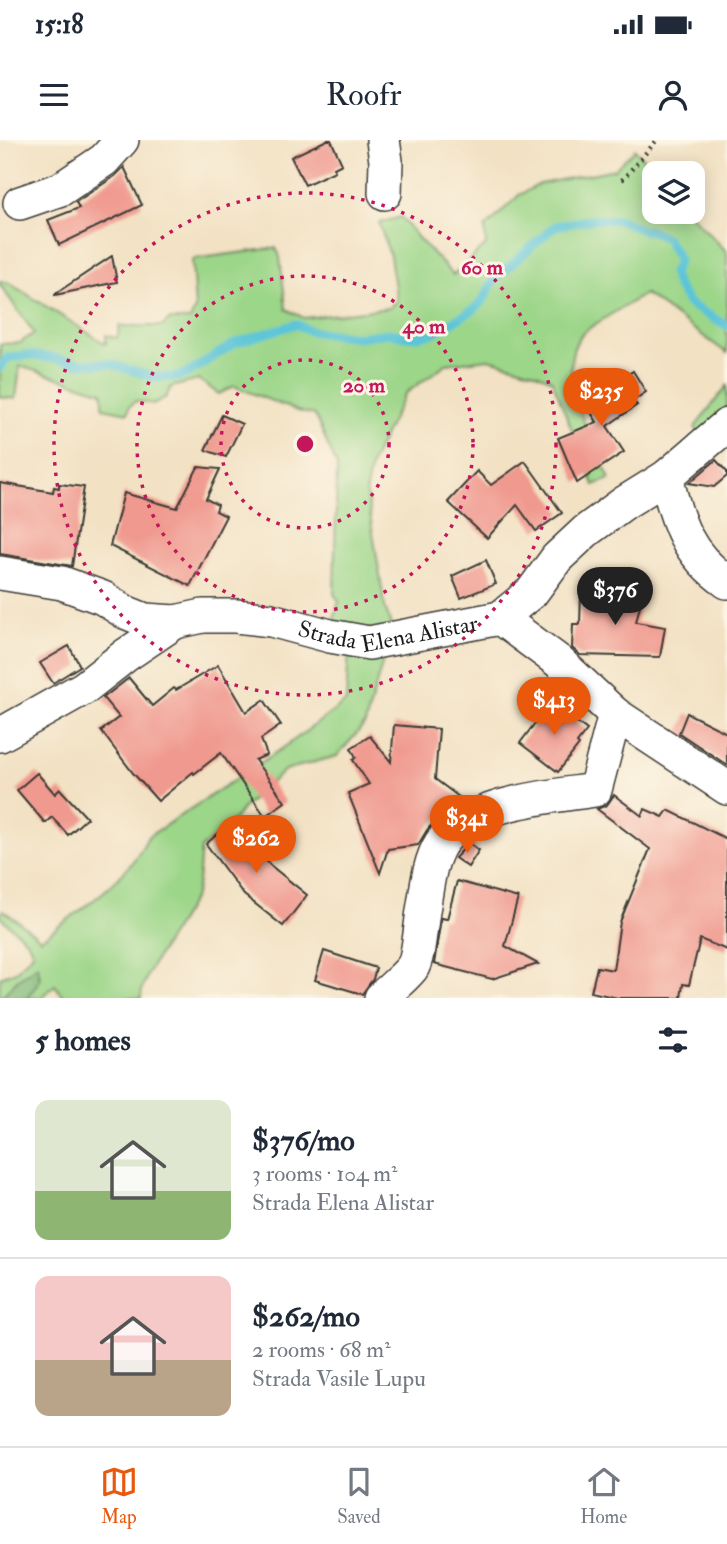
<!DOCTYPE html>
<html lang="en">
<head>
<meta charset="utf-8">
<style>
  body { margin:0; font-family:"IM FELL Double Pica",serif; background:#f6f6f7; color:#1f2937; height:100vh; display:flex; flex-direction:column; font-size:26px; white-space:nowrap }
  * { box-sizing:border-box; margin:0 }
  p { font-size:23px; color:#747a83 }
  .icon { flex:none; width:38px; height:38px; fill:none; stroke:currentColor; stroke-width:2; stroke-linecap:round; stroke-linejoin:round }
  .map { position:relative; height:858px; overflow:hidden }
  .sheet { display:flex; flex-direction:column; background:#fff; flex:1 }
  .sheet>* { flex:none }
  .tools { position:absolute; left:642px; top:21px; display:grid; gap:14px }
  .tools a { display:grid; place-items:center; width:63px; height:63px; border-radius:14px; background:#fff; box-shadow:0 4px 18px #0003; font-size:35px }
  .price { position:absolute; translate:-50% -60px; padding:0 16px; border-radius:24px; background:#ea580c; color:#fff; font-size:23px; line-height:46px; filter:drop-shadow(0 2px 4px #0008) }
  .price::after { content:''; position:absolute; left:50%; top:42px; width:21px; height:16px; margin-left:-10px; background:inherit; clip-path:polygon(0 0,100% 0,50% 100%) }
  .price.active { background:#222; color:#fff }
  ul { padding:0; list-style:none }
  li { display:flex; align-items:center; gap:21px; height:175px; padding:0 35px }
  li+li { border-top:2px solid #e0e1e3 }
  li span { display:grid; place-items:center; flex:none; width:196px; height:140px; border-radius:14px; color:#555 }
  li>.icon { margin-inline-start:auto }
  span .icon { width:84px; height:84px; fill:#fffc; stroke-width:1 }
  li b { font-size:30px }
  h2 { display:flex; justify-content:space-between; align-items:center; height:84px; padding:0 35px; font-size:30px }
  .status { display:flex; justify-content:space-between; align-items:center; height:49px; padding:0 35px; background:#fff; direction:ltr }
  .status svg { height:19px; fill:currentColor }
  header { display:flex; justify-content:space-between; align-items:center; height:91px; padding:0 35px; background:#fff; font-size:32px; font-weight:600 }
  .tabs { display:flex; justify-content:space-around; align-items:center; height:98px; border-top:2px solid #e0e1e3; background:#fff; font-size:19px; color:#747a83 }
  .tabs a { display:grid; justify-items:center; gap:4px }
  .tabs .active { color:#ea580c }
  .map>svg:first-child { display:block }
</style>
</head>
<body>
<div class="status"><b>15:18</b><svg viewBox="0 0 49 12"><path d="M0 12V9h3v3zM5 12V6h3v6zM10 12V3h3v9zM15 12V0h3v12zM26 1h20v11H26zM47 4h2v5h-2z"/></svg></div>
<header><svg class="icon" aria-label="menu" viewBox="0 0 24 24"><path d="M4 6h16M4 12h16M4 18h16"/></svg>Roofr<svg class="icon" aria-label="person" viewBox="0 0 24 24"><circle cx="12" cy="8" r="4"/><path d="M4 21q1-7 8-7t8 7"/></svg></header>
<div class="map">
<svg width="727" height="858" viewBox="0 0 727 858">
  <rect width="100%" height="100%" fill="#fcf5e5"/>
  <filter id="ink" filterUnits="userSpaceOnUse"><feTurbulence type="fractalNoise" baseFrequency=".0143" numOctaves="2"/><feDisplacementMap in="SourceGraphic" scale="14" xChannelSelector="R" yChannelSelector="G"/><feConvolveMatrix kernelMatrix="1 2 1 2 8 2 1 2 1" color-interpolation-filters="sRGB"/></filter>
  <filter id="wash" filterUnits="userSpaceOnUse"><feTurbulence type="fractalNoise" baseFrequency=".00686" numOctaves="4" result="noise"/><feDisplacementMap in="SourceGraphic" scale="28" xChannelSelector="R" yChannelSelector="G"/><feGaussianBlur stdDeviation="1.57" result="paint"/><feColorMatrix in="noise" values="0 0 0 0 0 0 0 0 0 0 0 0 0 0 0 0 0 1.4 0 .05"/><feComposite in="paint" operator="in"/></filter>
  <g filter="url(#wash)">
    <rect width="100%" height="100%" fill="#f2e1c3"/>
    <g fill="#9cd689" stroke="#5c7952" stroke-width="2">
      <path d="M635,9L656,33L654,72H688L727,112V213L645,154C632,162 589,186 581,195C552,231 594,304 610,339L594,345L552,240L534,232L489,219L446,224L405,254L371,323L366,350L385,467L392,488L354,491L333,482L339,461L334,454L337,326L315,275L297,271L234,246L219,254L199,240L171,247L166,257L154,264L135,261L129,267L128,273L103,268V252L20,226L16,259L0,257V204L20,203L34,193L0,145V141L9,143L106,204V195L117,198L120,186H163L169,180H190L195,169L192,119L276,108L280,117L286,169L304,178L389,168L397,160L390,116L379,83L401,77L418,98L453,135L486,105L485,88L519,55L540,44L615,29Z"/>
      <path d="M727,246V307L713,317L695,287Z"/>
      <path d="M349,509L386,510L365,584L337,616L285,630L243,668L233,681L201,708C199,723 200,743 194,757C182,782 140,834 141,858H64L55,845L41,858H0V837L16,831L33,813L28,802L0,777L3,770L41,799C80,770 126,743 148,697L283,608L346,562Z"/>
    </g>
    <path fill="#7db775" stroke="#4c6a48" stroke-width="2" d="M38,825L40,840L27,858H0L18,839Z"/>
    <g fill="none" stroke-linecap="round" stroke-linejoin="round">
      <path stroke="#5bc5d7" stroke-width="9" d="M0,228L7,218L27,215L53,218L77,223L111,224L153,237H177L188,233L235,203L296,184L310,191L357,197L388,193L414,197L433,193L473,170L483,160L494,140L555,86L576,82L595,79L621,80L642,90L652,91L666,98L679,119L673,133L677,146L689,164L727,186"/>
    </g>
    <g id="blocks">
      <g fill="#f0998e">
        <path d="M327,0H331L342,24L334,28L335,31L305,45L291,17Z"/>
        <path d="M124,27L142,65L59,105L48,80L79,68L76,62L115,36Z"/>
        <path d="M112,116L117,142L55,155V154Z"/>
        <path d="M633,231L646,252L633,261L637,265L607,286L624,312L577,343L558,298L597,282L585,263Z"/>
        <path d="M222,275L242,284L226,317L205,310Z"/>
        <path d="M716,320L727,332V336L714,347L689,343Z"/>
        <path d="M525,321L562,373L536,391L517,365L487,398L448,362L477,331L491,345Z"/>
        <path d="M198,327L220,329L206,359L218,365L216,371L226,376L190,446L110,406L124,353L177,368Z"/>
        <path d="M0,343L53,352L54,347L59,348V344L84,347L72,426L0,414Z"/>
        <path d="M486,420L496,444L461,458L452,436Z"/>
        <path d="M613,447L643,453L636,482L665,487L660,517L580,515L572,508L573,484H580L581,453L613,454Z"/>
        <path d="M69,506L80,526L53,543L40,523Z"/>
        <path d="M218,525L246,572L264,560L281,585L261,599L267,615L255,620L285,662L265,676L221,613L194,634L193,632L158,661L133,633L101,591L119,577L103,558L129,538L152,566L174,548L176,550Z"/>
        <path d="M551,562L587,590L577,603L579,605L558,632L520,603Z"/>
        <path d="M687,573L727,593V625L679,593Z"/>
        <path d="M394,585L439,589L435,639L463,660L440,676L427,690L418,705L388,709L380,733L348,653L369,644L353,620L356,617L351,608L370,596L391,622Z"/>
        <path d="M37,633L55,654L60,649L87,678L68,695L52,677L45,683L17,650Z"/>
        <path d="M614,655L642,676L645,669L663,677L668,670L727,699V810L700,799L689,845L683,844L681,858H618L591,852L597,827L613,830L620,782L650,709L597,669L607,665Z"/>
        <path d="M233,681L270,725L307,755L283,786L244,755L206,704Z"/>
        <path d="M469,703L479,710L468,727L455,718Z"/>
        <path d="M457,741L518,758L505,806L538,824L492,839L434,824L441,778L447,779Z"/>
        <path d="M324,811L376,828L373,839L362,854L315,840Z"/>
      </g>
    </g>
  </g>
  <g filter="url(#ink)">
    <use href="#blocks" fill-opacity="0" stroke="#3c3a35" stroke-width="2"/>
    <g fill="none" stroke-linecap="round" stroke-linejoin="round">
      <g stroke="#3c3a35" stroke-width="36">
        <g id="minor">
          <path d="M383,0L386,21L385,53"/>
          <path d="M20,63L61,49L104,20L122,0"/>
          <path d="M666,337C678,383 686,414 727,442"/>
          <path id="s1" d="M0,433L62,443L103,458L125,472L145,480L175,482L203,476H236L271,480L330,496L369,503L500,478L558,521L615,574L727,648"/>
          <path d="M500,478L532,452L557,418L586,391L624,363L666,337L727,285"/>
          <path d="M0,595L84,548L126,515L175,482"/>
          <path d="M381,858C391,848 403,839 412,828C419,818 421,779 424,765C427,745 430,720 441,703C470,662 549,657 595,650L615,574"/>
        </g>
      </g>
      <path stroke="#3c3a35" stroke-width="4.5" stroke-dasharray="2 5" stroke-linecap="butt" d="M622,40L657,0"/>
      <use href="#minor" stroke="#fff" stroke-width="33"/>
    </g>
  </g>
  <g fill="none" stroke="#c2185b" stroke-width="3.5" stroke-dasharray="3.5 7">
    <circle cx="305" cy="304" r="84"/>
    <circle cx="305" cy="304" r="168"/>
    <circle cx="305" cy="304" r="251"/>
  </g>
  <g text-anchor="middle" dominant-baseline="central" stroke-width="6" stroke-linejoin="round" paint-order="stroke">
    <g font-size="23" fill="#1c1c1c" stroke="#fcf5e5">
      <text stroke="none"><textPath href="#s1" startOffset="401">Strada Elena Alistar</textPath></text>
    </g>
  </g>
  <circle cx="305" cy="304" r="10" fill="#c2185b" stroke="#fcf5e5" stroke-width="3.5"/>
  <g font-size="21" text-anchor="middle" font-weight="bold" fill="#c2185b" stroke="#fcf5e5" stroke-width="6" stroke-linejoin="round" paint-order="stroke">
    <text x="482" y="134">60 m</text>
    <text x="424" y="193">40 m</text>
    <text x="364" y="252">20 m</text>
  </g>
</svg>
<div class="tools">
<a><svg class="icon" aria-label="layers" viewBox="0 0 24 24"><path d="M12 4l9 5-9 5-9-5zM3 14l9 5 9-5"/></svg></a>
</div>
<b class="price" style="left:601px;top:288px">$235</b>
<b class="price active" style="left:615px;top:487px">$376</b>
<b class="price" style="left:554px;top:597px">$413</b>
<b class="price" style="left:467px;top:715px">$341</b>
<b class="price" style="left:256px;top:735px">$262</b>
</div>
<section class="sheet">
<h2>5 homes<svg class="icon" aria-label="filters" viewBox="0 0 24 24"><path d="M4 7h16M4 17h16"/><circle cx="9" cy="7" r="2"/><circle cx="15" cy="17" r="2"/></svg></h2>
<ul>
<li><span style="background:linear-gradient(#dfe7d0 65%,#8fb573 0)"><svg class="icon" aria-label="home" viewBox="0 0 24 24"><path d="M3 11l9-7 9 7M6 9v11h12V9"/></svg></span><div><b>$376/mo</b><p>3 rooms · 104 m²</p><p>Strada Elena Alistar</p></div></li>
<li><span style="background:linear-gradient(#f6c9c9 60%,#b9a48a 0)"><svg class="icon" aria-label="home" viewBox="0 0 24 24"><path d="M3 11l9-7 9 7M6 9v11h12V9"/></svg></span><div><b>$262/mo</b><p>2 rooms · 68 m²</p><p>Strada Vasile Lupu</p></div></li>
</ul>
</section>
<nav class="tabs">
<a class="active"><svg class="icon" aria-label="map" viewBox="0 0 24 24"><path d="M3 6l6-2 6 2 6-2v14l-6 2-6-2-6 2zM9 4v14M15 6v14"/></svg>Map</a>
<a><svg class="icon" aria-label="saved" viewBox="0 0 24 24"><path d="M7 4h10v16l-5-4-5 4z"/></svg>Saved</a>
<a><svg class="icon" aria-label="home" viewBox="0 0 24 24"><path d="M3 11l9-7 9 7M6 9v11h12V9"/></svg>Home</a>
</nav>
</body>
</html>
